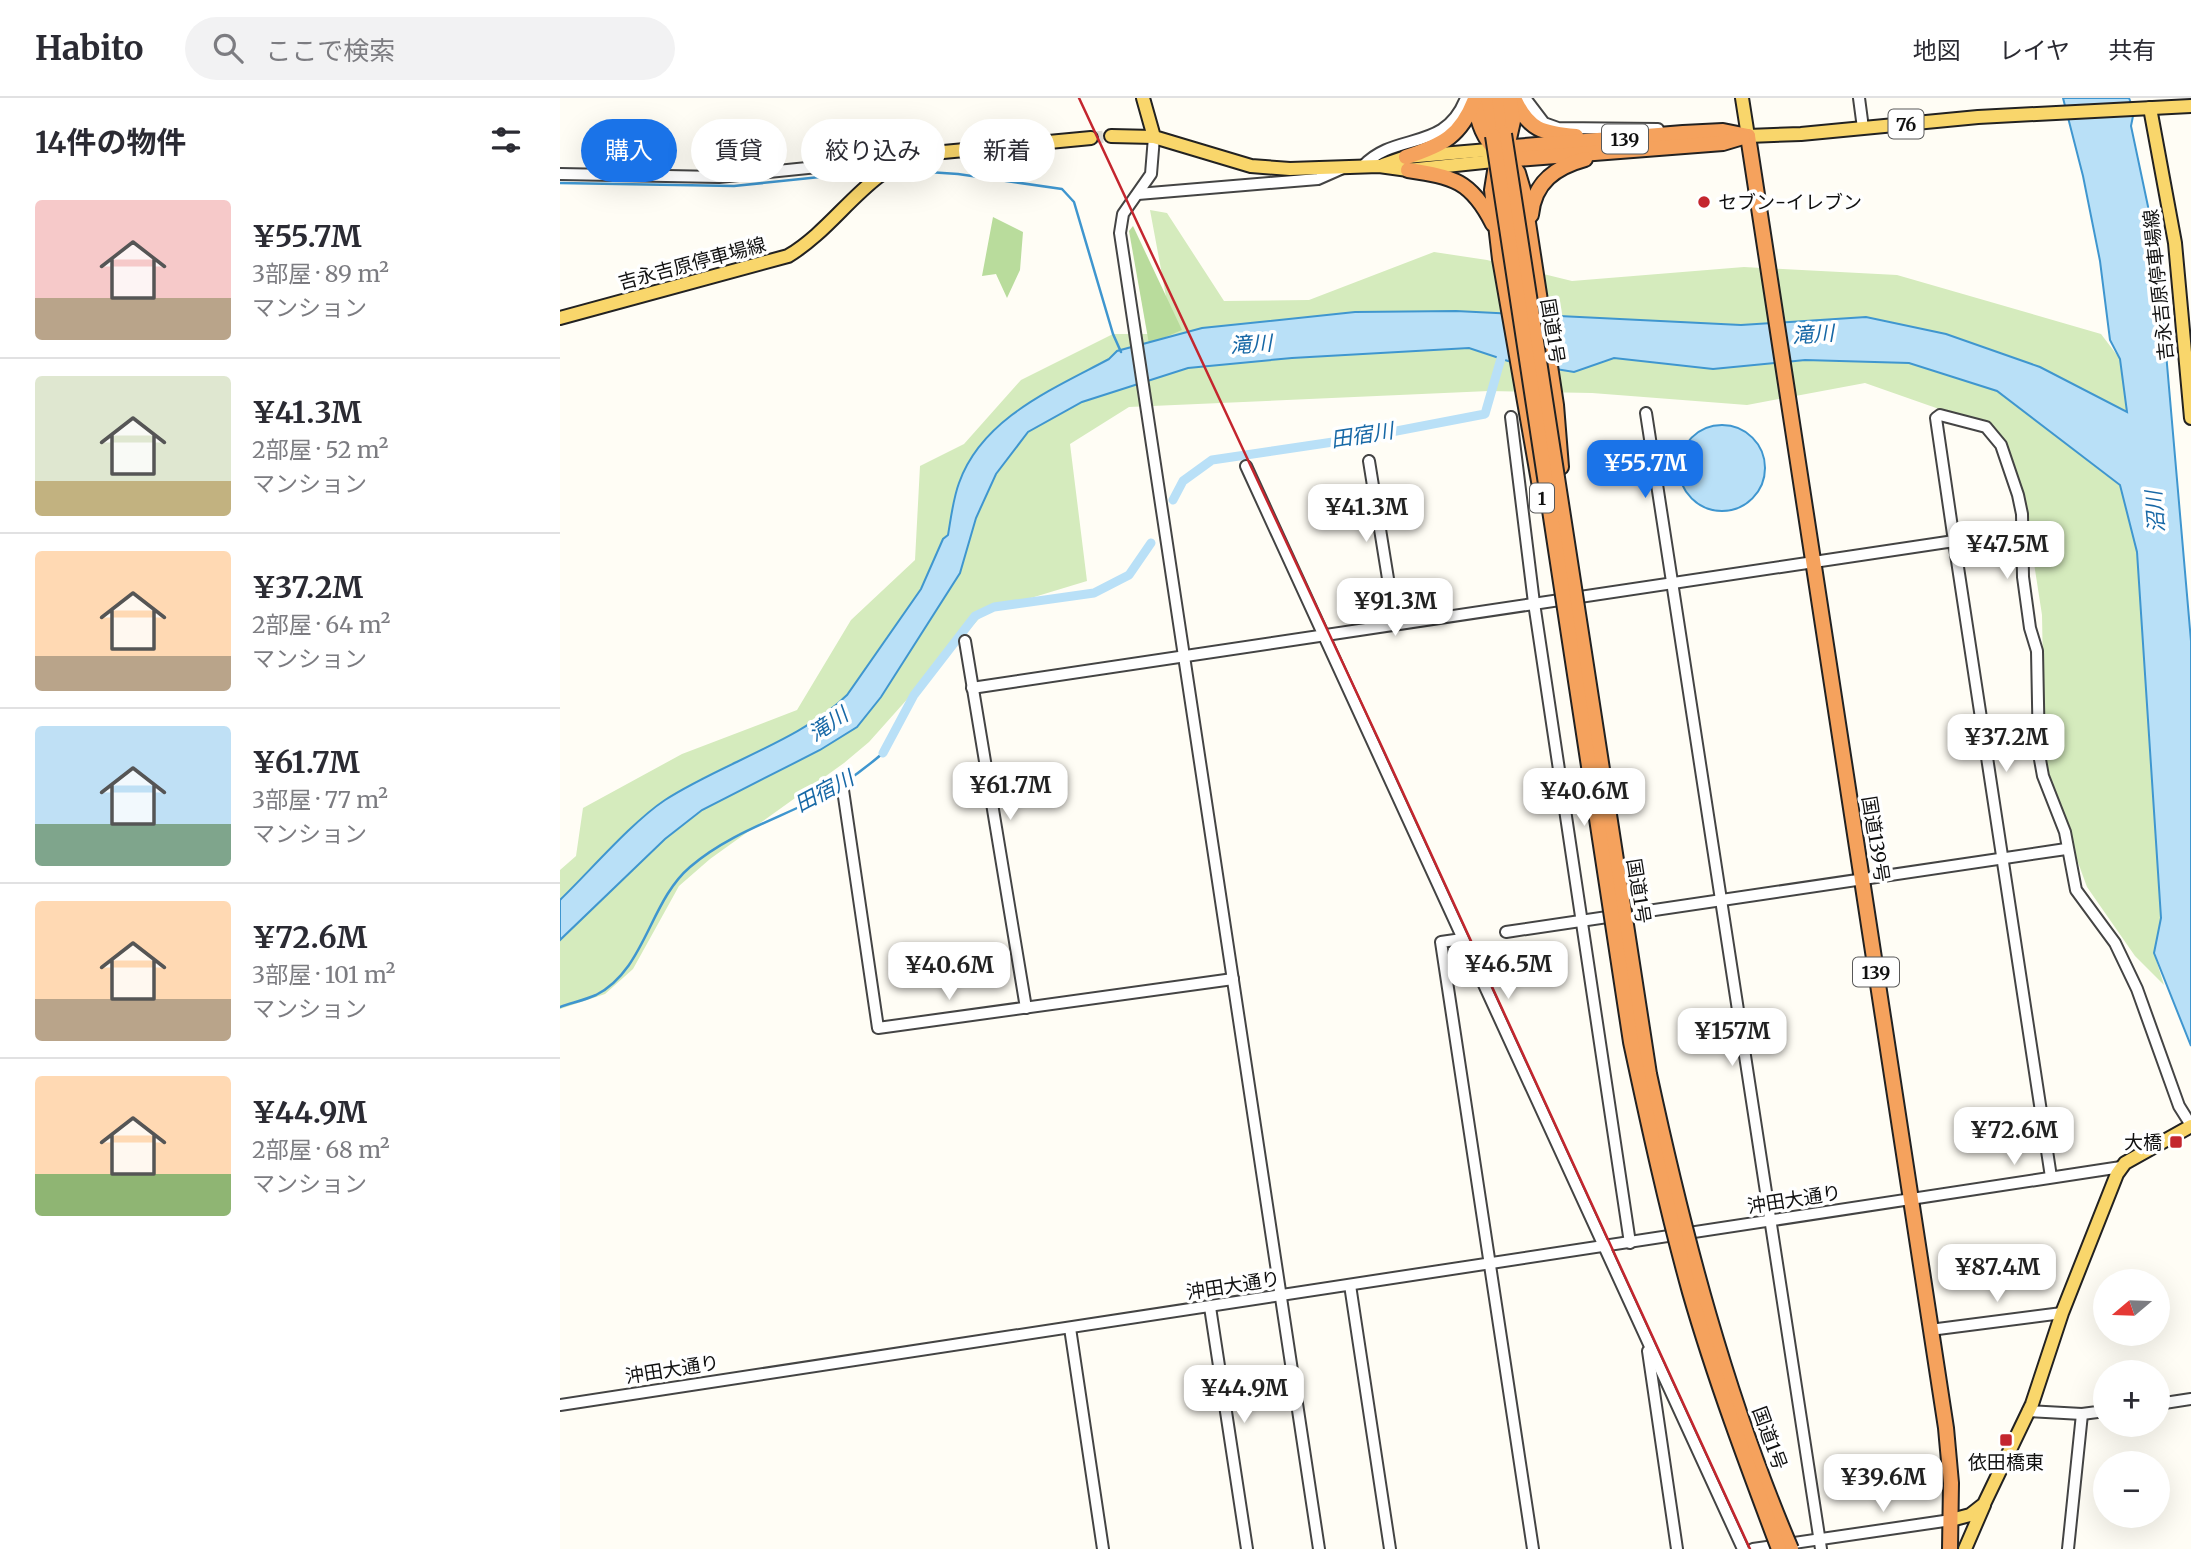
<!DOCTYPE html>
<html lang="ja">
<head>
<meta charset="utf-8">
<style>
  body { margin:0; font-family:Merriweather,"Noto Sans JP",serif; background:#f2f2f3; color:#2b2b33; height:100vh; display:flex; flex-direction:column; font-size:26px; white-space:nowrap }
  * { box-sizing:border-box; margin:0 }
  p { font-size:23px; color:#7c7c81 }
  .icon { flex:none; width:38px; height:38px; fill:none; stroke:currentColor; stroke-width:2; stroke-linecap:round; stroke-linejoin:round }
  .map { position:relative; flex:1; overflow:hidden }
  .drawer { display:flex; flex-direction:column; background:#fff; width:560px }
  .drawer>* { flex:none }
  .hud { position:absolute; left:21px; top:21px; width:665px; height:63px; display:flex; gap:14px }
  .needle { width:46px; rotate:251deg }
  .fabs { position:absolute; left:1533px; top:1171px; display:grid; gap:14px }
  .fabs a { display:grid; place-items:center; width:77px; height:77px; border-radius:50%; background:#fff; box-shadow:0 7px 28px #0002; font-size:35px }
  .price { position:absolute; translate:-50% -60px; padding:0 16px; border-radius:14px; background:#fff; color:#222; font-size:23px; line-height:46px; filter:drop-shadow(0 2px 4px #0008) }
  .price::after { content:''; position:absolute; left:50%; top:42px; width:21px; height:16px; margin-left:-10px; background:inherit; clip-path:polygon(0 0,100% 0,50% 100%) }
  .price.active { background:#1a73e8; color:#fff }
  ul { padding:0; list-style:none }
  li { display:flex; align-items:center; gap:21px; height:175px; padding:0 35px }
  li+li { border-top:2px solid #e1e1e2 }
  li span { display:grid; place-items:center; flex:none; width:196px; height:140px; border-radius:7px; color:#555 }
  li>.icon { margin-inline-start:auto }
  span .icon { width:84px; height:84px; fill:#fffc; stroke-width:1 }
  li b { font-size:30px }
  h2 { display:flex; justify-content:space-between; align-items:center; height:84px; padding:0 35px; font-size:30px }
  .chip { padding:0 24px; border-radius:32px; background:#fff; box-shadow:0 7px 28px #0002; font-size:24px; line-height:63px }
  .chip.active { background:#1a73e8; color:#fff }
  header { display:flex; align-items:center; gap:42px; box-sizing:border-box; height:98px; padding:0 35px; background:#fff; border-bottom:2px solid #e1e1e2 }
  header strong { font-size:33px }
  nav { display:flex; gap:38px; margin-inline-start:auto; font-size:24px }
  .search { width:490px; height:63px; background:#f2f2f3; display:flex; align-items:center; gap:18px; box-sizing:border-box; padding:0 24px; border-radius:38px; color:#7c7c81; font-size:26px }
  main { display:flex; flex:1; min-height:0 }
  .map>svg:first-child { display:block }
</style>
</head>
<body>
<header>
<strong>Habito</strong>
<div class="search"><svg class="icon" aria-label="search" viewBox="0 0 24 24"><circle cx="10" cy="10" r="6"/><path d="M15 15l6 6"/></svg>ここで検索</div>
<nav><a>地図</a><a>レイヤ</a><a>共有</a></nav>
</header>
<main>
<section class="drawer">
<h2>14件の物件<svg class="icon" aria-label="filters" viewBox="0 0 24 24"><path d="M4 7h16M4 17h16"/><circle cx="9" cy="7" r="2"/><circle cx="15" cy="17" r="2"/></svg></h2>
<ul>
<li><span style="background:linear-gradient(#f6c9c9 70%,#b9a48a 0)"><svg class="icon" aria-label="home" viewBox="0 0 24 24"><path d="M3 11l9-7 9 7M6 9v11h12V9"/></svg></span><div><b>¥55.7M</b><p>3部屋 · 89 m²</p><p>マンション</p></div></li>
<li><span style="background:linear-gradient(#dfe7d0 75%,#c2b280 0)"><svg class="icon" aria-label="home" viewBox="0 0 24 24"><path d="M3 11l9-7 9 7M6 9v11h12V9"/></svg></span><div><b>¥41.3M</b><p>2部屋 · 52 m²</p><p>マンション</p></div></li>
<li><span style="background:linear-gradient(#ffd9b3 75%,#b9a48a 0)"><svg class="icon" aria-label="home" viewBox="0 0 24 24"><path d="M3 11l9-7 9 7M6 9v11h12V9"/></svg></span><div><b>¥37.2M</b><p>2部屋 · 64 m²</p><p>マンション</p></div></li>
<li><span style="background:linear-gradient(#bfe0f5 70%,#7fa58c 0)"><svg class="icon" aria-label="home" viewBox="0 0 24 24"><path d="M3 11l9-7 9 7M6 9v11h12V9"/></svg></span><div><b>¥61.7M</b><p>3部屋 · 77 m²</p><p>マンション</p></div></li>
<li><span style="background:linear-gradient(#ffd9b3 70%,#b9a48a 0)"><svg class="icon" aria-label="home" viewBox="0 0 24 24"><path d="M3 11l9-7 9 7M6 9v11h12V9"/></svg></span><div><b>¥72.6M</b><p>3部屋 · 101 m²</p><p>マンション</p></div></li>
<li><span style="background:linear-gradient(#ffd9b3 70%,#8fb573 0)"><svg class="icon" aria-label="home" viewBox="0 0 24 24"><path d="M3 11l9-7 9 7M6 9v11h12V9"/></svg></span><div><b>¥44.9M</b><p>2部屋 · 68 m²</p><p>マンション</p></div></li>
</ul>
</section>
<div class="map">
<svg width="1631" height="1451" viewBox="0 0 1631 1451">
  <rect width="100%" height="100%" fill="#fffdf5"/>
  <path fill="#d5ebbd" d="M590,112L607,115L664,203L749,202L874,154L927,162L1012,183L1184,169L1337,177L1541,236L1560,261L1567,314L1560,387L1576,449L1583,524L1601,820L1594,855L1604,887L1575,858L1527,789L1485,674L1482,517L1463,394L1436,331L1305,285L1187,307L1032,295L929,293L569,309L510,346L527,483L425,514L309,644L284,665L150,761L119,788L73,871L45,896L0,911V772L16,758L23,710L122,656L237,612L291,522L355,462L360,368L404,346L461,282L553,236H613Z"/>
  <g fill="#b9dc9c">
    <path d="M433,119L463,134L460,172L447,200L436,176L422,178Z"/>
    <path d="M573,128L622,232L589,246L569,133Z"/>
  </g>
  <g fill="#b9e0f7" stroke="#3f96cf" stroke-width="2">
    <path d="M1503,0H1569L1574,13L1571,28L1597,151L1631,543V948L1594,855L1601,820L1577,454L1560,387L1437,293L1349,265L1245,262L1153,271L1054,260L1014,274L948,263L909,250L732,260L628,270L522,304L468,334L436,376L416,420L400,475L321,599L297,629L260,652L142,712L105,741L0,842V802C30,773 72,724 105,702C160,666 242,642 287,597L361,491L383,441L388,437C391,420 393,401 399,385C422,320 493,291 549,261L557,253L642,230L795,214L896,213L1181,227L1306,219L1386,236L1480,269L1567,314L1560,261L1550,242L1540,163L1523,78Z"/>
    <circle cx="1162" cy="370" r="43"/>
  </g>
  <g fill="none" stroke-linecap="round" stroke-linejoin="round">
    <g stroke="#3f96cf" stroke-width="2.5">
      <path d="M338,72L398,76L502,91L514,104L553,236L561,254"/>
      <path d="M0,85L174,88L318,73"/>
      <path d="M0,909C11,905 25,902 36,897C86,871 89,804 130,769C166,738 211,723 252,703C279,690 301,674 323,655"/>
    </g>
    <g stroke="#b9e0f7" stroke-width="9">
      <path d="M613,402L623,383L652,362L800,340L925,316L944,250"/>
      <path d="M323,655L354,597L415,518L434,509L534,495L569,477L591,445"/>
    </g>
    <path stroke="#dbdad3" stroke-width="12" stroke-dasharray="12 6" stroke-linecap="butt" d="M531,40L551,38"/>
    <g stroke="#444" stroke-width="14">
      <g id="minor">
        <path d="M965,0L984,25L998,30L1098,31"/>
        <path d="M1299,0L1303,30"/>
        <path d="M594,39L591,76L563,116L560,135L759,1451"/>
        <path d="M803,68C836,33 885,55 906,0"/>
        <path d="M0,76L159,79L346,60"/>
        <path d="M578,96L758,81L783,70"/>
        <path d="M1086,315L1261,1451"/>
        <path d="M951,319L974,505L1070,1145"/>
        <path d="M809,363L835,524"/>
        <path d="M686,368L1183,1451"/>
        <path d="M1394,443L1377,327L1376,320L1380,317L1426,329L1441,347L1458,397L1462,416L1463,479L1470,530L1477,553L1479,656L1483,678L1505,734L1516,792L1555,845L1577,891L1619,1008L1631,1027"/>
        <path d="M405,543L466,910"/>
        <path d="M412,590L1394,443L1491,1079"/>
        <path d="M283,692L318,930L673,881"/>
        <path d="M946,834L1506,751"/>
        <path d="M902,841L881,844L973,1451"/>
        <path d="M790,1187L830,1451"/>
        <path d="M650,1209L687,1451"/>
        <path d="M510,1230L543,1451"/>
        <path d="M1370,1232L1502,1215"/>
        <path d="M1088,1253L1117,1451"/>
        <path d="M1598,1306L1631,1301"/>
        <path d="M0,1307L1561,1069"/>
        <path d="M1468,1313L1522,1316L1545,1313"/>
        <path d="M1193,1451L1391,1422"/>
        <path d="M1508,1451L1522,1316"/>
      </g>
    </g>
    <g stroke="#222" stroke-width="16">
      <g id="major">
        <path d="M583,0L594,39L691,68L730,71L819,68L848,72L943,62"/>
        <path d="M1182,0L1188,38L1241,36L1418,19L1631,8"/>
        <path d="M1590,10L1615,145L1631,320"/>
        <path d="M551,38L594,39"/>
        <path d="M823,67L846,59L940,51"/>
        <path d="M0,220L228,158C277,129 305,72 362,56L531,40"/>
        <path d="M1391,1422L1410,1417L1424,1406L1472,1306L1502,1215L1557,1076L1565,1065L1631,1028"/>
        <path d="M1405,1451L1424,1407"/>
      </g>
    </g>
    <g stroke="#222" stroke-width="18">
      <g id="highway">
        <path d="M927,0L933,38"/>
        <path d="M939,0L944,36"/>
        <path d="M954,0C968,32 982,35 1016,38"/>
        <path d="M915,5C918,26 924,40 938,56"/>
        <path d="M1188,38L1386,1330L1391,1385L1390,1451"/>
        <path d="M941,50L1123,35L1163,33L1188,38"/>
        <path d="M946,54L953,23L950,2"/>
        <path d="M946,57L958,75L963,92L996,307L1001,369"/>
        <path d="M846,59C883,47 901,38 915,1"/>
        <path d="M943,62L1163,45L1183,39"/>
        <path d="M936,67L932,92L940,161L983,406"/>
        <path d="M848,72C893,79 911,82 933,126"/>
        <path d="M971,117C974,84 996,69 1025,61"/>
      </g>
    </g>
    <use href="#minor" stroke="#fff" stroke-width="10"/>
    <use href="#major" stroke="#f9d66b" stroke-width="12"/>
    <use href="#highway" stroke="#f5a25d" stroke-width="14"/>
    <path stroke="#c4262e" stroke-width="2.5" d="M519,0L822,649L1190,1451"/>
    <g stroke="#222" stroke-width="18" stroke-linecap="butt">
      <g id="highway-bridge">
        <path d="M944,36L1089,976C1124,1138 1166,1299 1231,1451"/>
        <path d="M933,38L1071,944C1089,1028 1107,1111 1130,1194C1155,1281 1187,1366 1219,1451"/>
      </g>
    </g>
    <use href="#highway-bridge" stroke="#f5a25d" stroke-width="14"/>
  </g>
  <g fill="#c4262e" stroke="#fff" stroke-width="2.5">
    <circle cx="1144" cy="104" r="7"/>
    <rect x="1609" y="1037" width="14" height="14" rx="3.5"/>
    <rect x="1439" y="1335" width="14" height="14" rx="3.5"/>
  </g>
  <g text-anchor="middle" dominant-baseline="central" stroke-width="7" stroke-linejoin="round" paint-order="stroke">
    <g fill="#fff" stroke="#585858" stroke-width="2">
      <rect x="1328.5" y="11.5" width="35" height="29" rx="5"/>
      <rect x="1042" y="26.5" width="46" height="29" rx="5"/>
      <rect x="970" y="385.5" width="24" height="29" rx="5"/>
      <rect x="1293" y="859.5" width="46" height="29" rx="5"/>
    </g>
    <g font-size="18" font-weight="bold" fill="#111">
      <text x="1346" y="26">76</text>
      <text x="1065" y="41">139</text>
      <text x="982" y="400">1</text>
      <text x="1316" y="874">139</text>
    </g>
    <g font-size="19" fill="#111" stroke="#fff" text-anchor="start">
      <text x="1158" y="104">セブン-イレブン</text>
      <text x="1602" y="1044" text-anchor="end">大橋</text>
      <text x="1446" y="1364" text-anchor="middle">依田橋東</text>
    </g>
    <g font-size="19" fill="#111" stroke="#fff">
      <text transform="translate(132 165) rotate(-15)">吉永吉原停車場線</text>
      <text transform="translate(1598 187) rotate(-96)">吉永吉原停車場線</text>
      <text transform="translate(993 233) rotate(81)">国道1号</text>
      <text transform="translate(1316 741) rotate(81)">国道139号</text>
      <text transform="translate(1079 793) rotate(81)">国道1号</text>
      <text transform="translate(1234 1101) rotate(-9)">沖田大通り</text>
      <text transform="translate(673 1187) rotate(-9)">沖田大通り</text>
      <text transform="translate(112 1271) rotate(-9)">沖田大通り</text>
      <text transform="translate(1210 1340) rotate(70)">国道1号</text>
    </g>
    <g font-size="21" font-style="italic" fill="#1768a6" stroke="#fff">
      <text transform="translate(1253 236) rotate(-4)">滝川</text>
      <text transform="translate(691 246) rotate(-4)">滝川</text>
      <text transform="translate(802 337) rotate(-9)">田宿川</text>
      <text transform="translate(1595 414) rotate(-95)">沼川</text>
      <text transform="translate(268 626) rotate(-34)">滝川</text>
      <text transform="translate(264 693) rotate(-28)">田宿川</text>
    </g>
  </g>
</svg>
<div class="fabs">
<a><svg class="needle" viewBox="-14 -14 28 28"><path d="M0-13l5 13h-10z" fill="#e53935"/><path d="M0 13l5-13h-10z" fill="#7c7c81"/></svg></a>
<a>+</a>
<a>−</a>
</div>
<b class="price active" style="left:1085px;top:402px">¥55.7M</b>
<b class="price" style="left:806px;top:446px">¥41.3M</b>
<b class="price" style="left:1447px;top:483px">¥47.5M</b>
<b class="price" style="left:835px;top:540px">¥91.3M</b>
<b class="price" style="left:1446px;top:676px">¥37.2M</b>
<b class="price" style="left:450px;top:724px">¥61.7M</b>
<b class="price" style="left:1024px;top:730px">¥40.6M</b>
<b class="price" style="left:948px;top:903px">¥46.5M</b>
<b class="price" style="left:389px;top:904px">¥40.6M</b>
<b class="price" style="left:1172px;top:970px">¥157M</b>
<b class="price" style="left:1454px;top:1069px">¥72.6M</b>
<b class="price" style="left:1437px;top:1206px">¥87.4M</b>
<b class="price" style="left:684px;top:1327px">¥44.9M</b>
<b class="price" style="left:1323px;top:1416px">¥39.6M</b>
<div class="hud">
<a class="chip active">購入</a>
<a class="chip">賃貸</a>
<a class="chip">絞り込み</a>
<a class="chip">新着</a>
</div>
</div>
</main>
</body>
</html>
